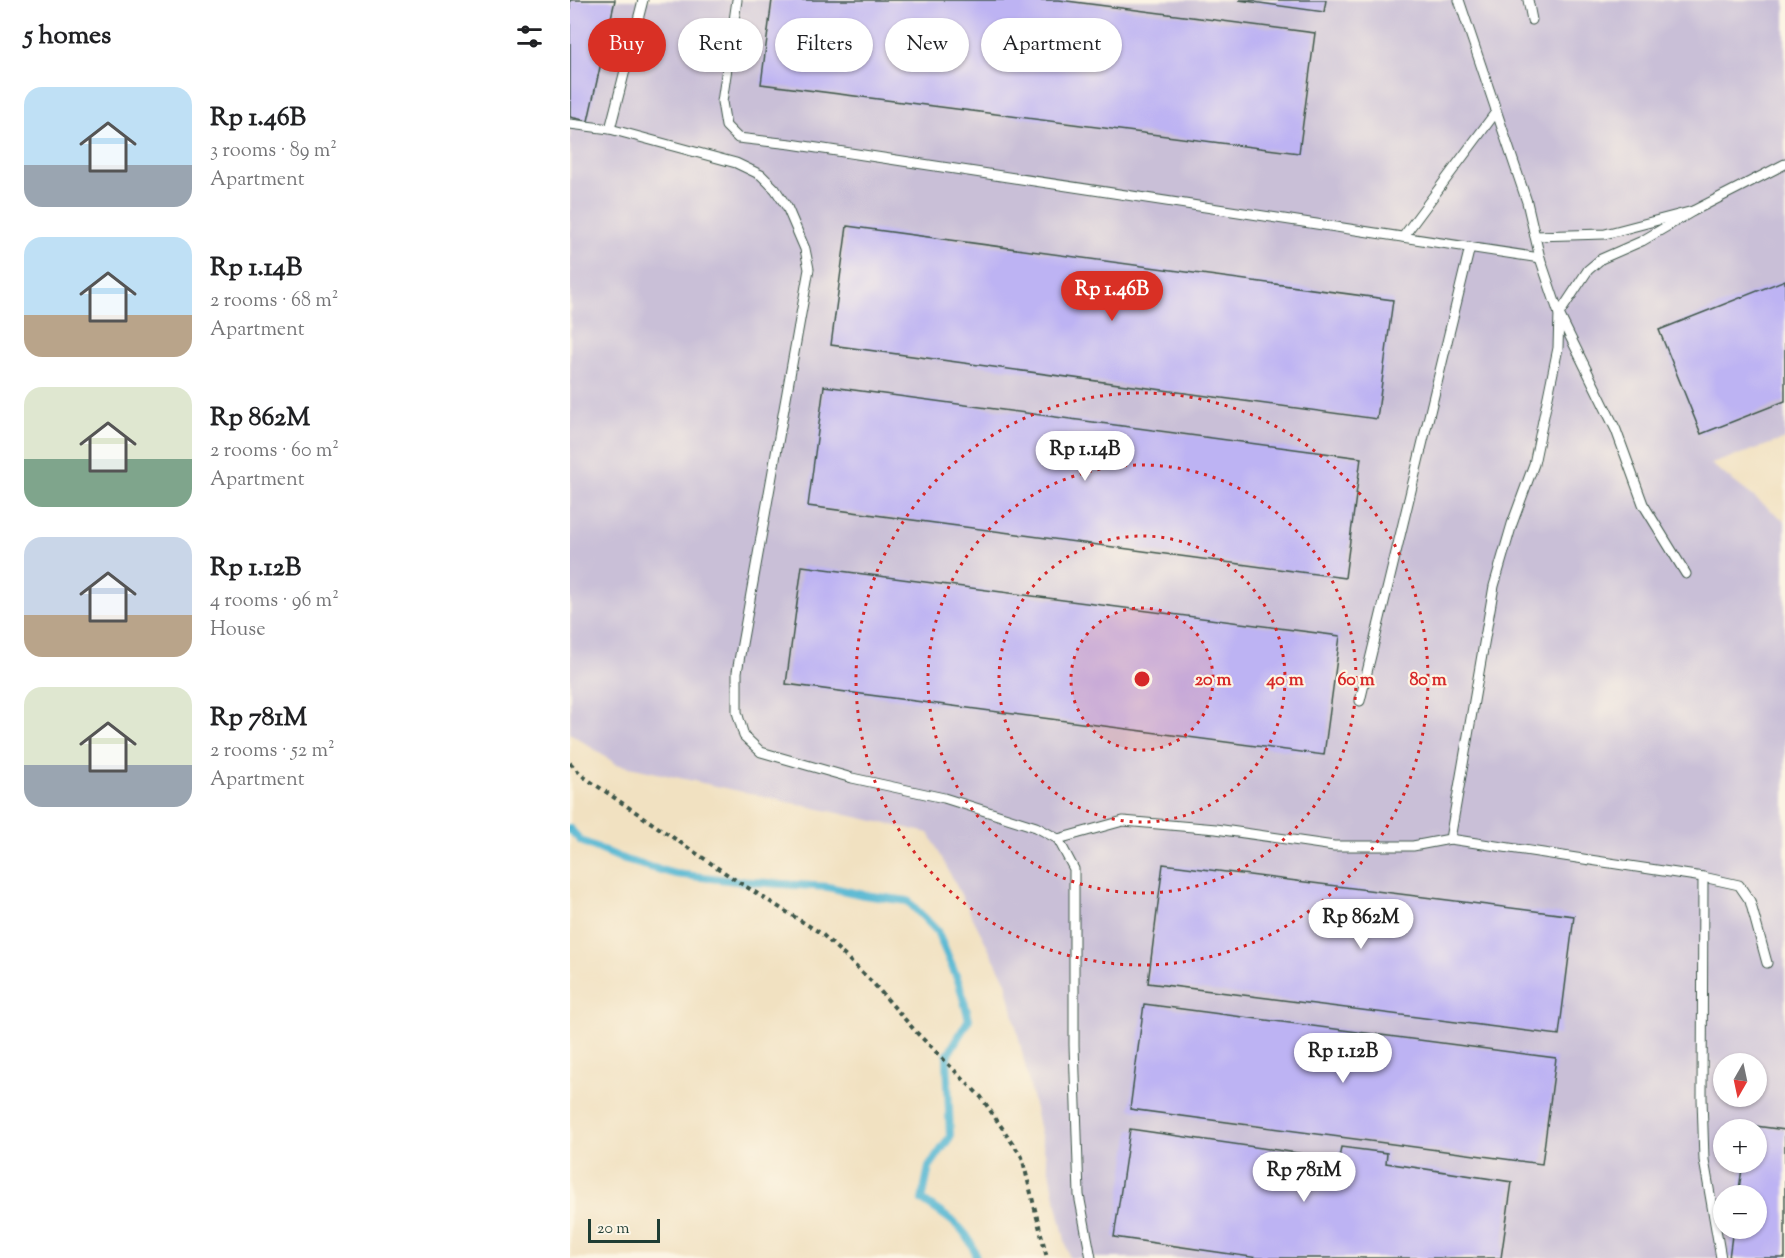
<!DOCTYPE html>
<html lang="en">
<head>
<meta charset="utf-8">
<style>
  body { margin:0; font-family:"Sorts Mill Goudy",serif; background:#f6f6f6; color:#202124; height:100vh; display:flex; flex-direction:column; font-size:22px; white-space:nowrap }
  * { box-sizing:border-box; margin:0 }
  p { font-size:20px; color:#757577 }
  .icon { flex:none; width:33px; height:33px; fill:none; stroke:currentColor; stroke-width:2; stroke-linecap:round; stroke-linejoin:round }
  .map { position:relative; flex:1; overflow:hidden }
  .side { display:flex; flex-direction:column; background:#fff; width:570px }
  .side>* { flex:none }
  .guide { position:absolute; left:18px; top:18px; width:570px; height:54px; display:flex; gap:12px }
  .needle { width:39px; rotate:189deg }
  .controls { position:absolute; left:1143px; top:1053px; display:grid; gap:12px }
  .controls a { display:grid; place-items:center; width:54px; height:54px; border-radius:50%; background:#fff; box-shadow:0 2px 4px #0004; font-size:30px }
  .scale { position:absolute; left:18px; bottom:15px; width:72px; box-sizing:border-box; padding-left:6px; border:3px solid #1f3d34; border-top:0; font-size:16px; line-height:21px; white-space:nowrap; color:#1f3d34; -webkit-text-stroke:4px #fcf5e5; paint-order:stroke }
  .price { position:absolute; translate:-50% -51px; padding:0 14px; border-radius:21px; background:#fff; color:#222; font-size:20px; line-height:39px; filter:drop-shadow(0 2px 3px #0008) }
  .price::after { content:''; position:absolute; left:50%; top:36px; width:18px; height:14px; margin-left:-9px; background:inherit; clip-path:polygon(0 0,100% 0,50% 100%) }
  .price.selected { background:#d93025; color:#fff }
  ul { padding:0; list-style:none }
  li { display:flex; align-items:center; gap:18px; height:150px; padding:0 24px }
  li span { display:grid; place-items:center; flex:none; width:168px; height:120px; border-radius:18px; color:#555 }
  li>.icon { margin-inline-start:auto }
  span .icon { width:72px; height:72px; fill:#fffc; stroke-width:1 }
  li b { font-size:26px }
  h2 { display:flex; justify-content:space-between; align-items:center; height:72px; padding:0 24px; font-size:26px }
  .tag { padding:0 21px; border-radius:27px; background:#fff; box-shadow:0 2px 4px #0004; font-size:21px; line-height:54px }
  .tag.selected { background:#d93025; color:#fff }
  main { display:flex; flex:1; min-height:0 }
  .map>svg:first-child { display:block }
</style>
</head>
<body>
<main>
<section class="side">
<h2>5 homes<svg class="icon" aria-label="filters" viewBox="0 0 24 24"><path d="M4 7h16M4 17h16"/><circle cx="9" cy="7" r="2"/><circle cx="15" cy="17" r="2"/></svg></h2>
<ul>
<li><span style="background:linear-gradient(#bfe0f5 65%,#9aa5b1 0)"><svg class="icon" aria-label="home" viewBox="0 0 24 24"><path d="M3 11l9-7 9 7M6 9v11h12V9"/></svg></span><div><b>Rp 1.46B</b><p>3 rooms · 89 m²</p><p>Apartment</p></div></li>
<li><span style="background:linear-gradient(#bfe0f5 65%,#b9a48a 0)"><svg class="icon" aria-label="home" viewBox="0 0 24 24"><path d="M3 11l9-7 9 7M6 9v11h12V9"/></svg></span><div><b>Rp 1.14B</b><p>2 rooms · 68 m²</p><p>Apartment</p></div></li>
<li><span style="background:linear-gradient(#dfe7d0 60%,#7fa58c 0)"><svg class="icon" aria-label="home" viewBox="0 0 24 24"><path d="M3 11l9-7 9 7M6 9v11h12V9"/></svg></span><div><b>Rp 862M</b><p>2 rooms · 60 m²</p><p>Apartment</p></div></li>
<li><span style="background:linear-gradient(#c9d6e8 65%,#b9a48a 0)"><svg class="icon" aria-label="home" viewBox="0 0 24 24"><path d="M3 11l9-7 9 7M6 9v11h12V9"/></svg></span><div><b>Rp 1.12B</b><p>4 rooms · 96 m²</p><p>House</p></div></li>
<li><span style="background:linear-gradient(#dfe7d0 65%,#9aa5b1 0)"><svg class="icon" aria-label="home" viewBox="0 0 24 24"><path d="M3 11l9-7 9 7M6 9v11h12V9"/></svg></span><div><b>Rp 781M</b><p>2 rooms · 52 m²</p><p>Apartment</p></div></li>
</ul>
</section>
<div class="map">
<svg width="1215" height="1258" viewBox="0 0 1215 1258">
  <rect width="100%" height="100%" fill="#fcf5e5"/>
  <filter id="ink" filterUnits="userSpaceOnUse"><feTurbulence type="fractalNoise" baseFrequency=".0167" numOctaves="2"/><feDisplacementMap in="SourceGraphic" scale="12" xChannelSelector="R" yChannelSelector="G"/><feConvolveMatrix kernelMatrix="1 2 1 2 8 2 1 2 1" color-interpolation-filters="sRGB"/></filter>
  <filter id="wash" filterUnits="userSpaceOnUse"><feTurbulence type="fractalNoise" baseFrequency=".008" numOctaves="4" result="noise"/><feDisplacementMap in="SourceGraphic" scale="24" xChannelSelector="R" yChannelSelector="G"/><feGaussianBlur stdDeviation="1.35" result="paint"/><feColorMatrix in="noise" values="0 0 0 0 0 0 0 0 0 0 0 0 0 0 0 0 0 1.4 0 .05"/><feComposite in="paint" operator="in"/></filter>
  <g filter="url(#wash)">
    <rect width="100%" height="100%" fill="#f1e1c1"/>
    <path fill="#c9bfd7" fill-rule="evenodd" d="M0,0H1215V439L1141,464L1215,521V1258H499L436,982L359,833L46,764L0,733ZM1154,1064H1186V1096H1154ZM1154,1130H1186V1162H1154ZM1154,1196H1186V1228H1154Z"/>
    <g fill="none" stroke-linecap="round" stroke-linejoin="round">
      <path stroke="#54b7d3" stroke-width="8" d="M0,829L11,841L55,860L105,874L167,881L258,887L294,895L338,901L367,931L389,983L399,1019L377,1056L380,1137L359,1167L352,1200C375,1216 401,1229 406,1258"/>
    </g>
    <g id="blocks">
      <g fill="#bdb3f3">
        <path d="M0,0H45L18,121L0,117Z"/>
        <path d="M202,0H489L745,33L729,153L191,84Z"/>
        <path d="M669,0H756L754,12Z"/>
        <path d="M277,226L823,300L807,419L261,345Z"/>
        <path d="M1215,280V401L1131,434L1089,330Z"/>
        <path d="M254,386L791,458L775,578L238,506Z"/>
        <path d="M232,566L770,636L754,755L216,684Z"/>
        <path d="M593,864L1004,916L989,1035L578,983Z"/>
        <path d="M574,1004L986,1058L972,1164L560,1109Z"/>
        <path d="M1178,1125L1215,1130V1258H1159L1163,1228H1186V1196H1168L1173,1162H1186V1130H1177Z"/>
        <path d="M560,1129L769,1159L771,1147L817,1153L816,1163L942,1182L931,1258H688L544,1237Z"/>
      </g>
    </g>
  </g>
  <g filter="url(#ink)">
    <use href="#blocks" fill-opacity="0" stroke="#3e5649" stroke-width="1.5"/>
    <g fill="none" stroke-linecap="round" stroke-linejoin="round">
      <g stroke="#3e5649" stroke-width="11">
        <g id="service">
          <path d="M167,0L152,102L156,126L168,138L221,144L970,258"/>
          <path d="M958,0L962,20"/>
          <path d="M0,124L40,129L166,163L191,175L205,189L217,207L235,249L239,269L167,672V712L174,736L191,752L282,778L374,798L466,827L488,839L504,869V1045L509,1195L521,1258"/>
          <path d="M40,129L73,0"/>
          <path d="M965,236L1035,234L1123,211L1215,164"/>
          <path d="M833,237L926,112"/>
          <path d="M1116,574L1073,504L1046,430L989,314L1018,270L1031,259L1072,241L1123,211"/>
          <path d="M790,701L900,247"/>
          <path d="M488,839L553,821L646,829L764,846H843L880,839L1133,877L1169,885L1180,901L1197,963"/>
          <path d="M880,839L924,586L942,524L964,464L988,348L989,314L970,258L957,202L889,0"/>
          <path d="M1133,877L1132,1098L1134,1160L1151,1258"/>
        </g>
      </g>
      <path stroke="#3e5649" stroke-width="4" stroke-dasharray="4.5 4.5" stroke-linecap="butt" d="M0,763L14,777L167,881L252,934L303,983L347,1033L411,1097L452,1157L477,1258"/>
      <use href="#service" stroke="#fff" stroke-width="9"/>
    </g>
  </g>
  <circle cx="572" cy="679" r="71" fill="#d62828" fill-opacity=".12"/>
  <g fill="none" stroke="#d62828" stroke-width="3" stroke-dasharray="3 6">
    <circle cx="572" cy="679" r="71"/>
    <circle cx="572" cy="679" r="143"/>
    <circle cx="572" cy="679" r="214"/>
    <circle cx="572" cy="679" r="286"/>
  </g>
  <circle cx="572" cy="679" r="9" fill="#d62828" stroke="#fcf5e5" stroke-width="3"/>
  <g font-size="18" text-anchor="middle" font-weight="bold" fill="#d62828" stroke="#fcf5e5" stroke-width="4.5" stroke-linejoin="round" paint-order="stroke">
    <text x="643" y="685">20 m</text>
    <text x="715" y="685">40 m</text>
    <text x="786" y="685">60 m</text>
    <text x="858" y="685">80 m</text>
  </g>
</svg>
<div class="controls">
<a><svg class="needle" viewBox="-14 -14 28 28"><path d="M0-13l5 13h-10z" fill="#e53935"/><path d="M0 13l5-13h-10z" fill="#757577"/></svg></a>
<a>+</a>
<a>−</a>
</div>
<div class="scale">20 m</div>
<b class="price selected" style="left:542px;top:322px">Rp 1.46B</b>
<b class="price" style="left:515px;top:482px">Rp 1.14B</b>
<b class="price" style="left:791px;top:950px">Rp 862M</b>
<b class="price" style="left:773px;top:1084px">Rp 1.12B</b>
<b class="price" style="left:734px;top:1203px">Rp 781M</b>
<div class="guide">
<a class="tag selected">Buy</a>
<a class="tag">Rent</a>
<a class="tag">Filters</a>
<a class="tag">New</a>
<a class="tag">Apartment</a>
</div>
</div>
</main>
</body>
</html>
